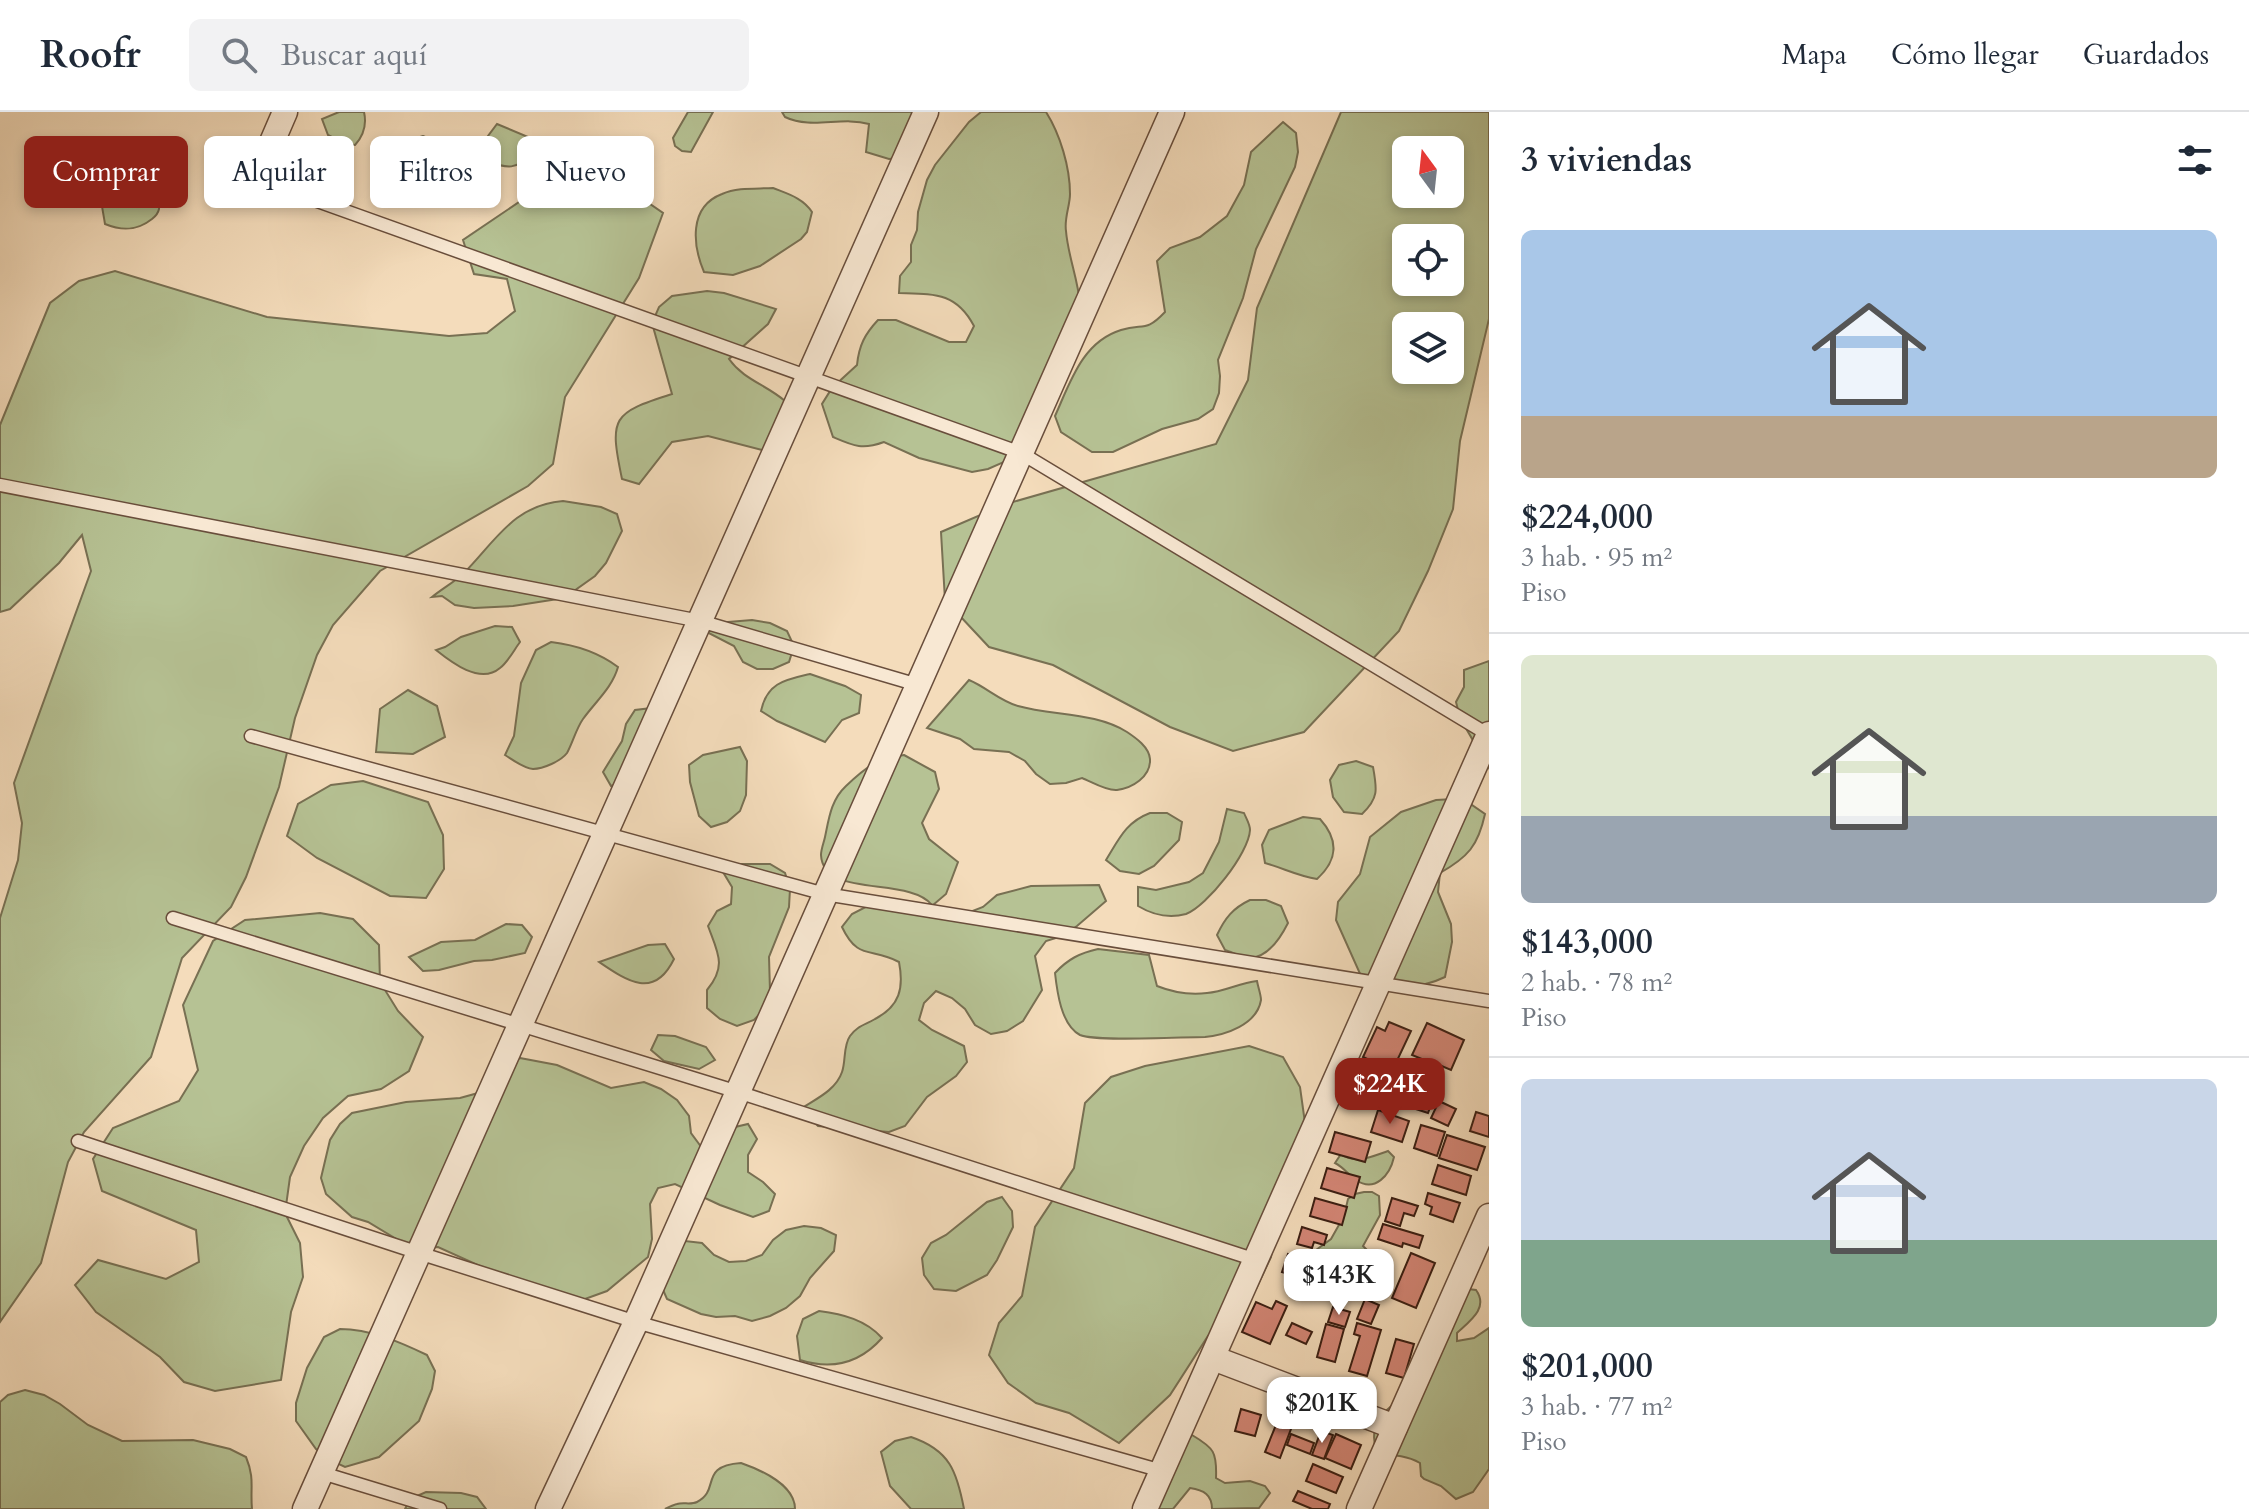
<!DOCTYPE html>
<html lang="es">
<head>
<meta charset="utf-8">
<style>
  body { margin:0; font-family:Cardo,serif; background:#f2f2f3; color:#1f2937; height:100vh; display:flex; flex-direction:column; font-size:30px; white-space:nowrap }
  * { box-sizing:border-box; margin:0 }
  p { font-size:26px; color:#747a83 }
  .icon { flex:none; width:44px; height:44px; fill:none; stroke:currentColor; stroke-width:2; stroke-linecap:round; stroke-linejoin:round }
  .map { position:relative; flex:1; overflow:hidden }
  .details { display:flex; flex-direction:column; background:#fff; width:760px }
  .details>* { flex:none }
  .hud { position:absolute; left:24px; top:24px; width:760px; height:72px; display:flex; gap:16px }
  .needle { width:52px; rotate:345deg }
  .tools { position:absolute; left:1392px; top:24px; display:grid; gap:16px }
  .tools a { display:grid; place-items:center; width:72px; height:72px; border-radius:12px; background:#fff; box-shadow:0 4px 12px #0003; font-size:40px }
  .price { position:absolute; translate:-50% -68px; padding:0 18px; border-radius:16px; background:#fff; color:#222; font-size:26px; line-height:52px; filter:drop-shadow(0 2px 4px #0008) }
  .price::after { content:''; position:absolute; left:50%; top:48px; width:24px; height:18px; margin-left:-12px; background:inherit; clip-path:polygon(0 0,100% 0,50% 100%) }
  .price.active { background:#8f2418; color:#fff }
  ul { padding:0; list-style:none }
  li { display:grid; align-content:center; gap:16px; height:424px; padding:0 32px }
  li+li { border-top:2px solid #e0e1e3 }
  li span { display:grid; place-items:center; height:248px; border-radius:12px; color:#555 }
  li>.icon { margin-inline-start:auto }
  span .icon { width:144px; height:144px; fill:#fffc; stroke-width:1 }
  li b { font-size:34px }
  h2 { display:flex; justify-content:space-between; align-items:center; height:96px; padding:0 32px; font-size:34px }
  .tag { padding:0 28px; border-radius:12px; background:#fff; box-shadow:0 4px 12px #0003; font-size:28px; line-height:72px }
  .tag.active { background:#8f2418; color:#fff }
  header { display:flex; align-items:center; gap:48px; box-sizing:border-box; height:112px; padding:0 40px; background:#fff; border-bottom:2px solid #e0e1e3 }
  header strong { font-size:38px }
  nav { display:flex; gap:44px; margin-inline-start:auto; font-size:28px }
  .search { width:560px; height:72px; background:#f2f2f3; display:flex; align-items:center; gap:20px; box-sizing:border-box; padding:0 28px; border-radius:12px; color:#747a83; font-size:30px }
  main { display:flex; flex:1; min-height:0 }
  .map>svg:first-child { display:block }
</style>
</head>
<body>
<header>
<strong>Roofr</strong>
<div class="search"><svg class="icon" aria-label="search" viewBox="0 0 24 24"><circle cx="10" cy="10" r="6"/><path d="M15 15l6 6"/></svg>Buscar aquí</div>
<nav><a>Mapa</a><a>Cómo llegar</a><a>Guardados</a></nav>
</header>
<main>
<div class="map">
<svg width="1489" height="1397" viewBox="0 0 1489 1397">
  <rect width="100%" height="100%" fill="#f4dcbb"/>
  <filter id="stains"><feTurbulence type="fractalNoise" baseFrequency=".0025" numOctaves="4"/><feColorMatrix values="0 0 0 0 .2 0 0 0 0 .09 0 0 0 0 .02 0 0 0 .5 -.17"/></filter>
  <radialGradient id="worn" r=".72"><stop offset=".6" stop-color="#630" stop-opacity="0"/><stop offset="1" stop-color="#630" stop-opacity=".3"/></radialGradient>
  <g fill="#b6c294" stroke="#787053" stroke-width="2" fill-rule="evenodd">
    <path d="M339,0H364C367,13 364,23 355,33L345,32L328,23L322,7Z"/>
    <path d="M688,0H713L691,40L682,39L675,34L673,26Z"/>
    <path d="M782,0H917L898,46L889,47L866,40L869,12C841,4 812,18 785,5Z"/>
    <path d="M981,0H1046C1060,22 1070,55 1070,82C1070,94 1064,106 1066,119C1068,144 1078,167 1080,192L1022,342L988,357L972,360L919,346L884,330C862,338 854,334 833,325L822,292L832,276L857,253C859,233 865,222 878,208H896L949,230H966L974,214C956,180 934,182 899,181L900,164L911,150V133L917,118L918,100L927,68L935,53L969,10Z"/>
    <path d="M1341,0H1489V207L1460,329L1453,397L1428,459L1399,519L1304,620L1233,639L1170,615L1053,553L989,535L945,488L941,420L1006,392L1216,332L1248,268L1257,196ZM1406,38H1450V82H1406ZM1406,126H1450V170H1406ZM1406,214H1450V258H1406Z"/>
    <path d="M1283,10L1296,21L1298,40L1295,55L1256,137L1243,186L1218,248L1220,264L1219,281L1213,297L1198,307L1162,317L1113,340H1092L1061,320L1055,304C1070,271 1082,230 1121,218C1144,211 1145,221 1165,200L1157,149L1170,136L1200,125L1227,104L1244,73L1251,40Z"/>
    <path d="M497,12L528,25L533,41C516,58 508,57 486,49L482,32Z"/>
    <path d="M423,24L440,32L445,49L434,82L417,80L383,57C395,36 401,31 423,24Z"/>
    <path d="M126,54C137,58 162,83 159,97C158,102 156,104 152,107C137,119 122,119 105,112C100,80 94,74 126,54Z"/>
    <path d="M563,76L634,81L663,101L639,166L565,285L553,352L528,374L380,459L333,513L317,543L295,606L279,675L246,765L231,795L182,846L151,945L84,1020L68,1050L41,1151L0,1210V806L18,748L22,711L14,671L91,459L82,423L59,451L10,497L0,500V313L50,191L79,169L115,159L267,205L449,224L487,221L515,199L507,167L474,162L463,128L525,86Z"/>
    <path d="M773,76C788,82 803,86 812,100L807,120L801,127L760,154L733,163L704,160C693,134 688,95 722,82C738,75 756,77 773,76Z"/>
    <path d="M707,179L724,181L776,197L768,212L729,247C744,268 765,272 785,289L782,338H762L708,324L672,330L639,372L622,367C609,305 612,301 672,282L652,211L659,195L672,184Z"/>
    <path d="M563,389L601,395L617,402L622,419L606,451L595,464L564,486L513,494L474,496L455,493L442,484L432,485C442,477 454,470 463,462C495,430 513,393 563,389Z"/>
    <path d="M752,508L770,511L787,519L794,534L789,550L773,557H757L743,550L734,534L699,516L716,511Z"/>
    <path d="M495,514L512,515L520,530C514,538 508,550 500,556C480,573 451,550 436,538L445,535L461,525Z"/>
    <path d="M551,530C576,533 598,540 618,555C612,576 596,589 583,607C576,617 573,630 567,641C561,649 543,657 533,657C523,656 513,648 505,643L514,624L521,571L536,538Z"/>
    <path d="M1489,549V656L1460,606L1456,590L1464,575V558Z"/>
    <path d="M810,562L845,574L861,583L859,601L842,608L825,630L777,609L761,599C767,571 784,568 810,562Z"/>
    <path d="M969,568C986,575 1000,589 1018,594C1053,604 1095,600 1127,620C1136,626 1149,635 1150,647C1151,665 1132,676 1117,678C1106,679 1092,670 1082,666L1066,671L1050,672L1036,662L1025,649L1009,640L974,637L960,627L927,616Z"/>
    <path d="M408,578L437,594L445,625L413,642L376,640L380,597Z"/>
    <path d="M652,596L627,669L611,674L603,660L622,629L626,612L635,598Z"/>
    <path d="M740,635L747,649L746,683L740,699L727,710L711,715L699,704L690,670L689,653L703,643Z"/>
    <path d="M904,643L935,660L939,677L922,711L929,727L958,750L946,782L933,793L965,802L983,795L997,783L1031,774L1099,773L1106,789L1077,814L1062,824L1046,829L1035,844L1042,878L1023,909L1007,919L991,922L975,913L965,897L952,886L936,879L924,891L919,908L932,918L964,934L967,950L956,964L927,985L905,1014L889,1020L818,1014L802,996C816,987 836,978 842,960C846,949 843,934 850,924C857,914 865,913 875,907C900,894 904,876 899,850C871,835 858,849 842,815L852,802L883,786L932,793C909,764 823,787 821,743C821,737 824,730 825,725C829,706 831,688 846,674C866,655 876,647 904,643Z"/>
    <path d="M1356,649L1373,655C1377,677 1379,686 1362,702L1344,700L1333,685L1330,668L1339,653Z"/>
    <path d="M363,669L428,690L443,723L444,757L426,786L390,784L317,746L287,724L298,692L331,673Z"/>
    <path d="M1454,687L1469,691L1485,702C1478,734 1468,745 1440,761L1438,780L1451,812L1452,830L1445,865C1414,880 1393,874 1361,864L1336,808L1338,790L1360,762L1370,725L1401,700L1436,688Z"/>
    <path d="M1227,697L1244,701C1246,706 1250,712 1250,718C1249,741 1207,794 1186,802C1168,807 1153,803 1138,794V775L1156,778L1189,770L1203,761L1219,730Z"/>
    <path d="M1150,701H1167L1182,710L1179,728L1154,754L1139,762L1120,759L1106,748C1119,727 1126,710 1150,701Z"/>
    <path d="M1303,705L1320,707C1339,728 1338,748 1317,767C1298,764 1283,756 1265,751L1262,733L1269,718Z"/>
    <path d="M737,752H770L785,761L790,777L789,795L769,845L770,879L766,895L754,908L737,914L720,907L707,896V878C727,854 718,841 708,814L717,799L731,792L732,775L723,760Z"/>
    <path d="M1250,788H1266L1281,794L1288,811C1281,825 1269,845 1250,846C1243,846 1232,840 1225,838L1217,823C1225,806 1233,796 1250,788Z"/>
    <path d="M320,801L353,807L379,833L380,870L398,899L423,925L409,959L381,977L348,984L323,1006L304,1034L290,1065L285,1101L300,1131L303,1165L291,1200L281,1268L215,1279L184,1270L160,1245L96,1200L75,1173L98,1148L166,1167L199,1150L196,1118L102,1079L93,1047L113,1016L179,989L198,958L183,893L213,829L245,808Z"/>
    <path d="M506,812L522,813L532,825L525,841L492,848L474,849L439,858L423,859L409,845L441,830L475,828Z"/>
    <path d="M665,832L674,847C654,888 627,869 599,850L648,833Z"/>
    <path d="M1098,837L1149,843L1157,874C1172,880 1191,883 1207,881C1224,880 1239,871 1257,869C1258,875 1261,883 1261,888C1257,913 1225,923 1205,925C1183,925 1095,930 1080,923C1061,913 1057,879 1055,861C1068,847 1080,841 1098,837Z"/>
    <path d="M658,923L675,924L706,935L715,948L699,957L664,949L651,938Z"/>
    <path d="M1249,934L1283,945L1300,975L1305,1011L1282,1077L1271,1145L1256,1177L1208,1224L1170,1283L1119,1331L1069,1301L1036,1291L1008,1271L989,1243L999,1211L1022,1184L1035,1115L1074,1056L1085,991L1111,965L1145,954Z"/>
    <path d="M520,946L557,953L611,976L644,970L661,977L677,988L689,1004L691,1021L702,1036L731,1016L748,1012L757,1027L748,1043V1060L763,1070L775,1082L769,1099L753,1105L720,1093L675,1072L658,1076L650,1092L652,1127L648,1145L607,1179L574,1191L522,1173L438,1135L413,1137L368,1110L352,1105L326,1082L321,1066L330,1028L340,1012L352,1001L406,990L460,986L478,981L505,956Z"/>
    <path d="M1388,1039L1394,1045C1390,1063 1375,1081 1356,1068C1348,1062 1343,1055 1335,1051L1341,1042C1355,1053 1373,1044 1388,1039Z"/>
    <path d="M1364,1080H1372L1379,1084L1380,1103L1363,1134L1369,1140L1377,1142L1381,1149L1376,1156L1367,1159L1352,1148L1335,1144L1322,1156L1315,1151L1316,1138L1331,1127L1344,1104L1348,1087L1355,1082Z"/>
    <path d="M1002,1085L1012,1099L1013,1115L997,1148L987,1163L956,1179L934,1177L924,1163L922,1146L931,1131L946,1123L987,1090Z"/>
    <path d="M804,1114L821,1116L836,1123L834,1139L810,1166L800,1184L786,1196L770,1204L752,1209L735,1204L716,1205L701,1202L667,1187L660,1171L685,1129L702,1131L714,1143L729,1150L746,1149L762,1143L773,1128L786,1118Z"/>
    <path d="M1468,1177L1476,1178C1489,1196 1470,1209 1457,1221V1229L1474,1226L1489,1216V1357L1473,1380L1456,1387L1441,1374L1424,1367L1421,1364L1420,1351C1406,1343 1392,1343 1377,1342C1368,1314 1380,1301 1403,1285Z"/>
    <path d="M819,1199C843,1202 866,1208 882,1226C860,1251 832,1258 800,1248L797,1224L803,1207Z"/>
    <path d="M340,1217C370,1217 400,1230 427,1243L435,1259L432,1277L419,1309L379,1345L345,1355L330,1348L316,1337L296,1309V1291L307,1256L324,1225Z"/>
    <path d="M25,1278L44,1283L60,1292L88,1313L122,1329L193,1328L230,1337L246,1345C255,1367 250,1375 252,1397H0V1290L8,1283Z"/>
    <path d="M1192,1323C1214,1336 1217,1340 1216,1366L1225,1371L1250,1369L1265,1374L1270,1381L1259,1396L1212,1397C1212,1383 1204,1378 1190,1376L1173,1397H1137Z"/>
    <path d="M911,1325C950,1338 957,1360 964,1397H911L890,1374L881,1340L895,1329Z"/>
    <path d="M741,1351C761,1358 795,1373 795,1397H665C669,1395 673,1393 677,1392C683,1390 691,1393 697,1390C721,1378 698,1354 741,1351Z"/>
    <path d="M426,1380L461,1381L477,1385L486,1397H405L410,1387Z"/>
  </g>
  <g fill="#d48676" stroke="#3b1e12" stroke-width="2">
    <path d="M1389,910L1411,919L1395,953L1389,950L1384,962L1374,957L1376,951L1363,945L1377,915L1385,919Z"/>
    <path d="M1427,911L1464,928L1451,958L1437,952L1429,969L1415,962L1422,947L1412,943Z"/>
    <path d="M1368,972L1399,982L1392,1001L1362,991Z"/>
    <path d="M1421,983L1433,987L1428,1001L1416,997Z"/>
    <path d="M1439,989L1456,997L1448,1014L1431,1006Z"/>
    <path d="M1378,998L1409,1009L1402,1030L1371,1020Z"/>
    <path d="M1476,1000L1489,1004V1025L1470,1019Z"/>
    <path d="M1421,1013L1445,1020L1437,1044L1414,1036Z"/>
    <path d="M1335,1020L1371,1030L1365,1050L1329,1040Z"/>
    <path d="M1447,1023L1485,1035L1477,1058L1439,1046Z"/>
    <path d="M1438,1053L1471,1064L1466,1083L1432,1072Z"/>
    <path d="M1327,1056L1360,1065L1354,1086L1321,1076Z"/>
    <path d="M1428,1081L1460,1091L1453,1110L1430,1102L1432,1095L1425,1092Z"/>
    <path d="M1315,1086L1347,1095L1342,1113L1310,1104Z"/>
    <path d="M1392,1086L1418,1094L1414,1104L1404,1101L1400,1114L1385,1109Z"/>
    <path d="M1383,1112L1423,1124L1419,1136L1403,1131L1402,1135L1378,1127Z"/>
    <path d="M1302,1115L1327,1123L1324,1133L1314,1130L1312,1136L1297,1132Z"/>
    <path d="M1411,1141L1435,1151L1416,1196L1392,1186Z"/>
    <path d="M1288,1142L1314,1150L1309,1168L1282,1160Z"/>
    <path d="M1344,1150L1354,1154L1351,1162L1355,1163L1349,1183L1326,1175L1329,1166L1337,1169Z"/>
    <path d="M1365,1187L1379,1193L1371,1212L1357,1207Z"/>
    <path d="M1276,1189L1287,1194L1270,1232L1242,1220L1256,1190L1272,1197Z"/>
    <path d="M1333,1195L1350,1200L1345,1215L1328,1210Z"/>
    <path d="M1292,1211L1312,1220L1306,1232L1286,1223Z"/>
    <path d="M1357,1211L1381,1218L1367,1264L1349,1259L1360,1224L1354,1222Z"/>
    <path d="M1326,1212L1344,1217L1335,1250L1317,1245Z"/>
    <path d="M1396,1227L1414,1232L1404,1266L1386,1261Z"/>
    <path d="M1241,1297L1261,1303L1255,1324L1235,1319Z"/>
    <path d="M1280,1303L1294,1309L1280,1346L1265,1340Z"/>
    <path d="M1321,1319L1333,1323L1324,1347L1312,1343Z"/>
    <path d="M1291,1322L1314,1331L1310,1342L1287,1333Z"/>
    <path d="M1336,1322L1361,1333L1351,1357L1325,1346Z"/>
    <path d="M1313,1352L1343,1365L1336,1381L1306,1369Z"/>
    <path d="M1298,1379L1330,1392L1328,1397H1312L1293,1389Z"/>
  </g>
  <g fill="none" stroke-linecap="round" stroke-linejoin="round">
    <g stroke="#694e3c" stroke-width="15">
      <g id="lane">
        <path d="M256,67L1021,341L1489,623"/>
        <path d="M0,373L700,509L918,573"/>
        <path d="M251,624L825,782L1489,889"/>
        <path d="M173,806L738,980L1256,1148"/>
        <path d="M78,1029L419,1141L636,1210L1162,1359"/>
        <path d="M322,1361L440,1397"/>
      </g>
    </g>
    <g stroke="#694e3c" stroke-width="27">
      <g id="street">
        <path d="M256,67L285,0"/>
        <path d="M1213,1246L1395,1315"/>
        <path d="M305,1397L926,0"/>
        <path d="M548,1397L636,1210L1172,0"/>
        <path d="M1145,1397L1489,622"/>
        <path d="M1359,1397L1489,1104"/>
      </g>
    </g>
    <use href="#lane" stroke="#f8e8d3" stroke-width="12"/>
    <use href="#street" stroke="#f8e8d3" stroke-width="24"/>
  </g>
  <rect width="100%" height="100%" filter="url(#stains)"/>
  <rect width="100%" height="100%" fill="url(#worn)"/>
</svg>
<div class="tools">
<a><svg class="needle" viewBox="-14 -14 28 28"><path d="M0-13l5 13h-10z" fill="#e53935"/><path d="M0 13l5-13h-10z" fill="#747a83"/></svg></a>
<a><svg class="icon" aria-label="locate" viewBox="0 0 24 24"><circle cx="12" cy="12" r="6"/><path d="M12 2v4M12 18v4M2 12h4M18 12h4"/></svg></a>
<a><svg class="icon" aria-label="layers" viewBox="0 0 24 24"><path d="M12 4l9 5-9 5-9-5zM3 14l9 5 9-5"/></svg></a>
</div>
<b class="price active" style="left:1390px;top:1014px">$224K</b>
<b class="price" style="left:1339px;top:1205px">$143K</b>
<b class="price" style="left:1322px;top:1333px">$201K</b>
<div class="hud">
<a class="tag active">Comprar</a>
<a class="tag">Alquilar</a>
<a class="tag">Filtros</a>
<a class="tag">Nuevo</a>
</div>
</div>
<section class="details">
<h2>3 viviendas<svg class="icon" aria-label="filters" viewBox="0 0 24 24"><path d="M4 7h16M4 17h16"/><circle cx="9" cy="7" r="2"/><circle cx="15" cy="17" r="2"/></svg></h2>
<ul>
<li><span style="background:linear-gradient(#a9c7e8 75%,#b9a48a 0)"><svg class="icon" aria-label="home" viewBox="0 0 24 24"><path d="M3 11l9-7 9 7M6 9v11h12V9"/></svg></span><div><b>$224,000</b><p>3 hab. · 95 m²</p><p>Piso</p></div></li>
<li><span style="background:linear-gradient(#dfe7d0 65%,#9aa5b1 0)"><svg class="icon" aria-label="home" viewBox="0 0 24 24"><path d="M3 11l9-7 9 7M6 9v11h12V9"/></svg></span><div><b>$143,000</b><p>2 hab. · 78 m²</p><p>Piso</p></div></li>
<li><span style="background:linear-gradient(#c9d6e8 65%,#7fa58c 0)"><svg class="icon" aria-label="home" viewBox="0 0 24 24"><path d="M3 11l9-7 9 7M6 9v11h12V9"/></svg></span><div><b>$201,000</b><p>3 hab. · 77 m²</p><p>Piso</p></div></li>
</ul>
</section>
</main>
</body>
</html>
